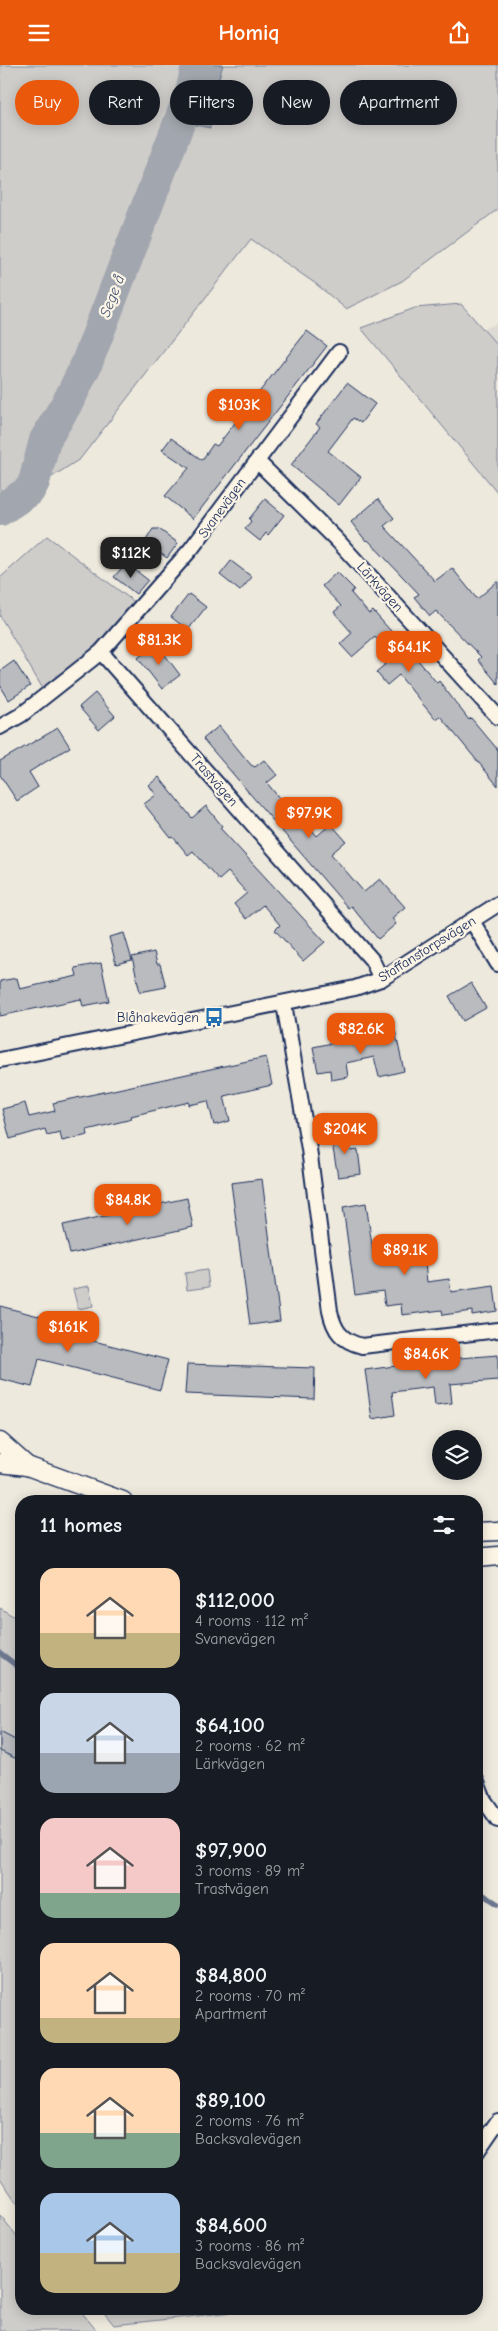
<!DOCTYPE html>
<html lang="en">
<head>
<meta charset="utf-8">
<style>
  body { margin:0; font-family:"Comic Neue",sans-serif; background:#20242c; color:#f1f3f6; height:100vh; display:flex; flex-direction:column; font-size:19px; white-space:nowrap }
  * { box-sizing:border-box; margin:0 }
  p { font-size:16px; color:#9ea1a6 }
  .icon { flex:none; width:28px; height:28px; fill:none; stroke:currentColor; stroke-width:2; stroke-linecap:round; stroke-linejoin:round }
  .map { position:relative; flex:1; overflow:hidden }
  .side { position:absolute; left:15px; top:1430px; width:468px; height:820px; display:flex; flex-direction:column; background:#171b24; border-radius:20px; box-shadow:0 2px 12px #0003 }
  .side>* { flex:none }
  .banner { position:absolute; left:15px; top:15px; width:469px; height:45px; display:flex; gap:10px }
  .fabs { position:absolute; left:432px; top:1365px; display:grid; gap:10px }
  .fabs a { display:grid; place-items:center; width:50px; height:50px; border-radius:50%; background:#171b24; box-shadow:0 2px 12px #0003; font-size:25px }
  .price { position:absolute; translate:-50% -42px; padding:0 11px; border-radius:10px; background:#ea580c; color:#fff; font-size:16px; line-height:32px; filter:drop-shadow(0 1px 2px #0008) }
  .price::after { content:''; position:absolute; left:50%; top:30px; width:15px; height:11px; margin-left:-8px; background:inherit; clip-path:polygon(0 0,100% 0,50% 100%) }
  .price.active { background:#222; color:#fff }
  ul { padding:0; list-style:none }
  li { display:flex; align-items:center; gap:15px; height:125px; padding:0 25px }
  li span { display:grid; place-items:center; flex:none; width:140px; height:100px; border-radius:15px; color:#555 }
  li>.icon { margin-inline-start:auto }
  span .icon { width:60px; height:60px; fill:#fffc; stroke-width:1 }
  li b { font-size:21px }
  h2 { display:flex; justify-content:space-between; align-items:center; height:60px; padding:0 25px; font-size:21px }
  .tag { padding:0 18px; border-radius:22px; background:#171b24; box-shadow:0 2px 12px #0003; font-size:18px; line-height:45px }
  .tag.active { background:#ea580c; color:#fff }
  header { display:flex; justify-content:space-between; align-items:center; height:65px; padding:0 25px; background:#ea580c; color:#fff; font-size:22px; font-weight:700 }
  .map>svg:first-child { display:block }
</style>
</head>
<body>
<header><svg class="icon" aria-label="menu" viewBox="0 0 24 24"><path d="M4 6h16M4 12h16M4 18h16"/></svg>Homiq<svg class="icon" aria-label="share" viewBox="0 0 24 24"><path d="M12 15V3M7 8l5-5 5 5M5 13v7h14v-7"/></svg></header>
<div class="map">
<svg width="498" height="2266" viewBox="0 0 498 2266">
  <rect width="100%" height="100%" fill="#eee9dd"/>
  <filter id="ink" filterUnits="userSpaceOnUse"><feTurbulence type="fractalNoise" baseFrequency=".02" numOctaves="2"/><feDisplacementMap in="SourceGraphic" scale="10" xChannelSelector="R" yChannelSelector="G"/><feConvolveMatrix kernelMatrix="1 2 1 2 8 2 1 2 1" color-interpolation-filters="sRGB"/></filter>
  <g filter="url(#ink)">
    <path fill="#dedbd4" d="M498,258V281L483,264Z"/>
    <g fill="#cfcdca" stroke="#757e94">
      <path d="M0,0H498V144L402,216L346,244L316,219L251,174L80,394L0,445Z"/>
      <path d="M461,239L498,281V428L361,263L415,243Z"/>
      <path d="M47,471L137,539L93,583L43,624L0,551V513Z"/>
      <path d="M207,1205L209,1222L187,1225L185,1208Z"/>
      <path d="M89,1221L93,1241L78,1244L73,1224Z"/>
      <path d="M0,1543L21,1556V2144L0,2113Z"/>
      <path d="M0,2150L21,2176V2244H79L97,2266H0Z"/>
      <path d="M101,2244H261L114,2260Z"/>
    </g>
    <path fill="#a2a7af" stroke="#6c778f" d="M208,0H223L210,41V63L191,59Z"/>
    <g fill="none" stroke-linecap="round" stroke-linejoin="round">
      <g stroke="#6c778f" stroke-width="5.5">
        <path d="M0,1588L21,1604"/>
        <path d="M476,1825L498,1839"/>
      </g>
      <path stroke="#a2a7af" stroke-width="32" d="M0,445L29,426L34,417L45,375L70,333L86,300L192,24L197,0"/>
    </g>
    <g fill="#babbbe" stroke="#1b2f5e">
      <path d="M307,266L327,281L193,454L165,431L189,403L162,385L171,373L202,395L213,379L217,381Z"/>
      <path d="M347,318L375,339L361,358L353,353L328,386L361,412L339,440L291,400L320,362L316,359Z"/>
      <path d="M265,434L284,450L268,470L266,468L260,476L245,464L251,456L249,454Z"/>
      <path d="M378,434L394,453L384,461L435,516L452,503L477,534L498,516V619L478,595L481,592L436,546L430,551L414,532L419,529L368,475L366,476L351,457Z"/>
      <path d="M153,464H159L178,478L167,493L145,477Z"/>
      <path d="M231,496L252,512L240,526L220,510Z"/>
      <path d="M126,498L148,515L136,529L114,512Z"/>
      <path d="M337,507L354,524L351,528L369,549L373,546L406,583L407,582L437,618L439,616L469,655L471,653L498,685V721L440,651L435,654L399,610L387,620L376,607L393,593L375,572L352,592L340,579L352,568L334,547L341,541L322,521Z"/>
      <path d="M189,529L206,542L188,565L171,552Z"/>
      <path d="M156,578L180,610L162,624L138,593Z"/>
      <path d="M14,596L30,621L9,635L0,620V606Z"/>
      <path d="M95,628L115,651L99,665L79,642Z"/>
      <path d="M219,661L251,700L255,702L264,695L277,710L267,718L284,739L288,736L317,771L331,759L346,776L331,789L364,827L380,814L405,842L392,853L396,859L378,874L351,841L348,843L203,674Z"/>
      <path d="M58,663L70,682L29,707L38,722L17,736L0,710V696Z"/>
      <path d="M159,712L192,753L206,741L222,761L220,763L325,877L303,896L275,865L280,860L263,840L246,854L234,839L247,828L228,807L219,815L193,786L188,790L173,772L171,773L144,739L156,730L149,720Z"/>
      <path d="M124,868L132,895L116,899L109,872Z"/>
      <path d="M154,887L157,899H160L166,922L140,927L132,892Z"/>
      <path d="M101,898L109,936L83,941L81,934L0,951V916L17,913L20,924L77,911L75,903Z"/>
      <path d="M471,918L486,943L463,956L449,931Z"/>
      <path d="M395,965L404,1006L379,1012L374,992L346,998L348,1012L331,1015L330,1005L318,1007L313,982Z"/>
      <path d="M266,992L272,1020L224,1031L230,1056L214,1060L208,1036L189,1040V1037L131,1051L132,1054L87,1065L88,1070L62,1076L60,1067L47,1070L45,1064L10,1074L2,1044L25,1038L29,1052L55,1046L53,1038Z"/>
      <path d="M347,1064L351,1086L358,1085L361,1109L338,1112L330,1067Z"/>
      <path d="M262,1114L280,1256L250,1260L231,1118Z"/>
      <path d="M187,1133L193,1162L70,1189L63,1160Z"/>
      <path d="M366,1138L374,1194L424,1188L427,1217L449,1214L451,1227L494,1221L497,1246L472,1250V1246L443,1250L442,1245L402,1250L401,1239L385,1241L383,1226L355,1230L343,1142Z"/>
      <path d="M0,1241L50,1254L47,1264L168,1295L160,1325L39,1294L32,1322L0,1314Z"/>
      <path d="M498,1290V1315L450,1319L452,1338L435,1340L433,1322L392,1327L395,1350L372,1354L365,1305L447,1294Z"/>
      <path d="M187,1299L315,1303L314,1334L185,1329Z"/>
      <path d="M0,1667L21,1678V1696L0,1686Z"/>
    </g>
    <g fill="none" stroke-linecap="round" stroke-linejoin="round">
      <g stroke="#1b2f5e" stroke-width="18">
        <g id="minor">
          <path d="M257,396L337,475L498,652"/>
          <path d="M101,587L372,895L381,914"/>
          <path d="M0,662L21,650L101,587L191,484L339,287"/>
          <path d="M472,856L498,899"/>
          <path d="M284,939L309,1084L330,1246C334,1266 342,1276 362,1281L498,1265"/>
          <path d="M0,995L355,923L381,914L498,839"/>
          <path d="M476,1715L484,1735L498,1755"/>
          <path d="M476,2088L498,2056"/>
        </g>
      </g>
      <g stroke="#1b2f5e" stroke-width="21">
        <g id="tertiary">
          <path d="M0,1377L27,1401"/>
          <path d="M0,1398L27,1401L123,1436"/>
          <path d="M476,1467L498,1466"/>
          <path d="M476,1493L498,1491"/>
        </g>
      </g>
      <use href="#minor" stroke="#fcf5e5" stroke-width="14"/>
      <use href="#tertiary" stroke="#fcf5e5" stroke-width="18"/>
    </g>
  </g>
  <defs>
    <g id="bus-bare" transform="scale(1.5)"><path d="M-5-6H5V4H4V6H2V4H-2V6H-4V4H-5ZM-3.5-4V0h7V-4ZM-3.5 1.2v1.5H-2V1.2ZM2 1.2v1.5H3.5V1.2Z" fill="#1f6fb2" stroke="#fcf5e5" stroke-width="2.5" paint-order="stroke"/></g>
  </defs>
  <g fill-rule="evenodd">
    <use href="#bus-bare" x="214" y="952"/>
  </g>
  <g text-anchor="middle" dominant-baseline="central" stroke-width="4.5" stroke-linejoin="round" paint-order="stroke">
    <g font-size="14" fill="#1b2f5e" stroke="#fcf5e5">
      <text transform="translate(222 443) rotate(-54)">Svanevägen</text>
      <text transform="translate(380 522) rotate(48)">Lärkvägen</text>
      <text transform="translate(214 715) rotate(49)">Trastvägen</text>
      <text transform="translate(427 884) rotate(-32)">Staffanstorpsvägen</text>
    </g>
    <g font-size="14" fill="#1b2f5e" stroke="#fcf5e5" text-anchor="end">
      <text x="199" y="952">Blåhakevägen</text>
    </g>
    <g font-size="15" font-style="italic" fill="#445376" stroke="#fcf5e5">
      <text transform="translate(112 231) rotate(-69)">Sege å</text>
    </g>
  </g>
</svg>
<div class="fabs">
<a><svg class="icon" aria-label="layers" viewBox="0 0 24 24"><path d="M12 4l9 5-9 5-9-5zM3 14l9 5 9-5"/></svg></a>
</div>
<b class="price" style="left:239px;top:366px">$103K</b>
<b class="price active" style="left:131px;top:514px">$112K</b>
<b class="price" style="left:159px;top:601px">$81.3K</b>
<b class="price" style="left:409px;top:608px">$64.1K</b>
<b class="price" style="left:309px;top:774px">$97.9K</b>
<b class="price" style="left:361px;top:990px">$82.6K</b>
<b class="price" style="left:345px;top:1090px">$204K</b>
<b class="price" style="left:128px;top:1161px">$84.8K</b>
<b class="price" style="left:405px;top:1211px">$89.1K</b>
<b class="price" style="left:68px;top:1288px">$161K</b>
<b class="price" style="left:426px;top:1315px">$84.6K</b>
<div class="banner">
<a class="tag active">Buy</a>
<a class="tag">Rent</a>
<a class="tag">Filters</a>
<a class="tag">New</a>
<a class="tag">Apartment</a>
</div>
<section class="side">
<h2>11 homes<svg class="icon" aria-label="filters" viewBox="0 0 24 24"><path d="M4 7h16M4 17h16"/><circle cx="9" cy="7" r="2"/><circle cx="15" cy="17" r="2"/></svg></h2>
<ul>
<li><span style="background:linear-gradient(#ffd9b3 65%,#c2b280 0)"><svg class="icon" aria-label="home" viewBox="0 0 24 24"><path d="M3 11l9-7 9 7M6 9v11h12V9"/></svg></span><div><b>$112,000</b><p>4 rooms · 112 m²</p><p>Svanevägen</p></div></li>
<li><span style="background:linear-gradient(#c9d6e8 60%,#9aa5b1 0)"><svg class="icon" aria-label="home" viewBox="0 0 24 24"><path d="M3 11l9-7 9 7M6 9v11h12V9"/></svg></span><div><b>$64,100</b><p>2 rooms · 62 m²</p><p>Lärkvägen</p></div></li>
<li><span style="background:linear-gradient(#f6c9c9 75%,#7fa58c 0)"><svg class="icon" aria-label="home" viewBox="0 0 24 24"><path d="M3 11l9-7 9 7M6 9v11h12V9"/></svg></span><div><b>$97,900</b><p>3 rooms · 89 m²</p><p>Trastvägen</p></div></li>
<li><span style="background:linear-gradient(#ffd9b3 75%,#c2b280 0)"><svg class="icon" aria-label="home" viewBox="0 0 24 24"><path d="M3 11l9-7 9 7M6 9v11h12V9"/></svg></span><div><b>$84,800</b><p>2 rooms · 70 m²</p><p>Apartment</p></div></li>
<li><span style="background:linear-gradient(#ffd9b3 65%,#7fa58c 0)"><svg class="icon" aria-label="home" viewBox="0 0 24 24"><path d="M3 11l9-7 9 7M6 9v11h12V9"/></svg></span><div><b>$89,100</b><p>2 rooms · 76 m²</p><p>Backsvalevägen</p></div></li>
<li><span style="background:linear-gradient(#a9c7e8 60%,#c2b280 0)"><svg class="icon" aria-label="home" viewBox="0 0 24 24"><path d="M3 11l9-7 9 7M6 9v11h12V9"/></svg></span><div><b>$84,600</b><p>3 rooms · 86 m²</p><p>Backsvalevägen</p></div></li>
</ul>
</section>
</div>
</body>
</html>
